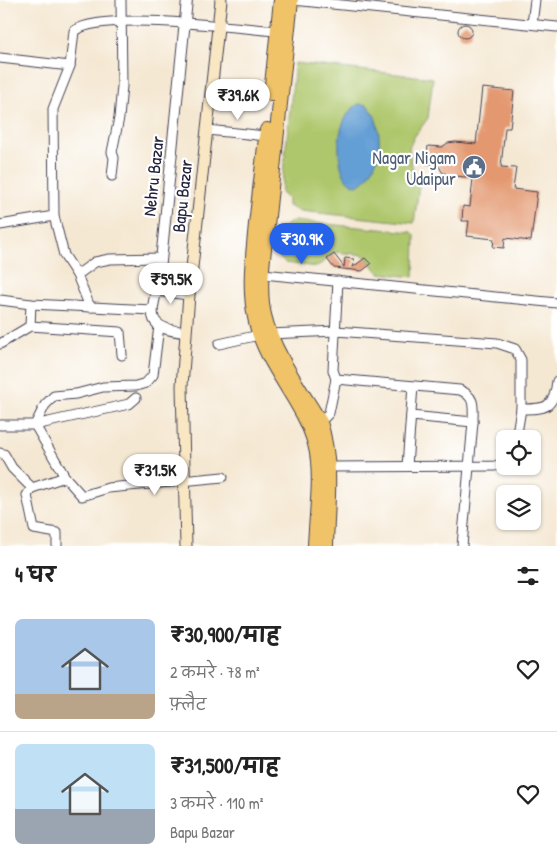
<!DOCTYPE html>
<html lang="hi">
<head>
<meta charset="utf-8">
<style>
  body { margin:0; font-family:"Patrick Hand","Playpen Sans Deva",sans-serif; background:#f2f2f2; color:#222; height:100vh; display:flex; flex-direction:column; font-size:19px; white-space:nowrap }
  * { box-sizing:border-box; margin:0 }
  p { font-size:16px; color:#767676 }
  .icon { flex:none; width:28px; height:28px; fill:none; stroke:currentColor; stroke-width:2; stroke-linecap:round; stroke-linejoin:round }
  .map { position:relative; height:546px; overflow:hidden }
  .details { display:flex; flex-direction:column; background:#fff; flex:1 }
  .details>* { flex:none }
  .buttons { position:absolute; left:496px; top:430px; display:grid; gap:10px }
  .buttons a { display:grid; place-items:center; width:45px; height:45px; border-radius:8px; background:#fff; box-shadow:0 1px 4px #0004; font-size:25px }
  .price { position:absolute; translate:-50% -42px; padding:0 11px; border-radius:18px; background:#fff; color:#222; font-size:16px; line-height:32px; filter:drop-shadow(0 1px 2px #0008) }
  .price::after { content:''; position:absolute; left:50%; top:30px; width:15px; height:11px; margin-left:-8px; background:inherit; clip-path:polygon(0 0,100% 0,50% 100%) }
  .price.active { background:#2563eb; color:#fff }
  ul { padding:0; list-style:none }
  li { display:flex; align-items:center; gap:15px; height:125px; padding:0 15px }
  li+li { border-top:1px solid #e0e0e0 }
  li span { display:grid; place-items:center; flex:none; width:140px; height:100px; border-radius:8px; color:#555 }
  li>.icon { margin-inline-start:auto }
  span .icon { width:60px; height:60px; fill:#fffc; stroke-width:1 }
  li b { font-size:21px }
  h2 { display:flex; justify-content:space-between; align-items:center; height:60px; padding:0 15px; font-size:21px }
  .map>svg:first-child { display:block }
</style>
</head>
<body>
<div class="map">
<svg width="557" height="546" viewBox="0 0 557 546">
  <rect width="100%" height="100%" fill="#fff"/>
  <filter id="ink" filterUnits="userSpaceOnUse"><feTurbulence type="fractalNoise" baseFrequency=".02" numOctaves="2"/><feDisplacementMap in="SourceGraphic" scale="10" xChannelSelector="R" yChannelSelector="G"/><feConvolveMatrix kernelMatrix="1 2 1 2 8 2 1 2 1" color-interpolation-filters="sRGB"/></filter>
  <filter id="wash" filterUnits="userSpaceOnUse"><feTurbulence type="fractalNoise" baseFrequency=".0096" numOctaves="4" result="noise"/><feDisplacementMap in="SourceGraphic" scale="20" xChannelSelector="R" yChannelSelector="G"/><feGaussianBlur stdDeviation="1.12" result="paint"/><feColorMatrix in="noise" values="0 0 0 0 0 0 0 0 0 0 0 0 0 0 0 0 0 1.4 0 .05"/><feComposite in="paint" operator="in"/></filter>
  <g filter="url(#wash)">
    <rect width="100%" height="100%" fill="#f5e8d3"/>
    <g fill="#afc76c" stroke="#687454">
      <path d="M295,63L433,78L428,118L414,137L409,148L412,167L420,178L414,223L300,211L288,206V199L281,193Z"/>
      <path d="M294,221L411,232L415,235L414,277L379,273L364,255L335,252L317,267L285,263C269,249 275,227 294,221Z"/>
    </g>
    <path fill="#649ed4" stroke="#436088" d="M359,104L367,105C378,116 380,133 379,148C378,158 374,168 368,176C341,213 323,123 359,104Z"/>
    <g id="blocks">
      <g fill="#e39870">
        <circle cx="465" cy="31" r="7"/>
        <path d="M482,88L514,91L510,128H505L501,167L516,168L513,189L537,192L531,241L505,238L504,248L493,247L494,239L467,236L469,221H462L463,206L470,207L473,178L448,175L442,172L438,164H426L428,146L442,147L448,143L455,142L476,144Z"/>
        <path d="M334,254L344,267L345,258L354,259L353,267L365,258L371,264L362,271L334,268L327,259Z"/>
      </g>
    </g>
  </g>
  <g filter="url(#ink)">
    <use href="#blocks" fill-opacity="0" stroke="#424052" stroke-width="1"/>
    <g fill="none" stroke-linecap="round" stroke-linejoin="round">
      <g stroke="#424052" stroke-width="11">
        <g id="minor">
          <path d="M293,0L557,27"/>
          <path d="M532,24L535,0"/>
          <path d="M0,58L70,66L53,109L54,216L0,225"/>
          <path d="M70,66L74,31C103,10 237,28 277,31"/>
          <path d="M207,130L266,136"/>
          <path d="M112,176L114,158L112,152L119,118L122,86L121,0"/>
          <path d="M54,216L64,255L77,275L90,307"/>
          <path d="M263,274L557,303"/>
          <path d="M77,275L95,262L110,259L161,258"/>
          <path d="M156,291L189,295"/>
          <path d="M0,300L31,304L152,310"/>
          <path d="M30,326L31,304"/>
          <path d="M270,334L336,331L497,343L515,349L521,360V409L516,439"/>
          <path d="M0,344L30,326L120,332L122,355"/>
          <path d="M219,344L259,335"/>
          <path d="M336,379L460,390C476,397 473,407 473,422L462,546"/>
          <path d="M136,398L129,404L35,425L45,405L54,396L76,394L103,387L136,386L146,383L153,375L159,326"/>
          <path d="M521,409C545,409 554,409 557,381"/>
          <path d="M411,416L473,422"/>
          <path d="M320,422L329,413L336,379L333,370L338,281"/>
          <path d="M0,425H35L65,477L82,496L108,488L223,477"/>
          <path d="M0,453L4,454L12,468L32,488"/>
          <path d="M407,466L413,386"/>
          <path d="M329,467L495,466L505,462"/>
          <path d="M57,546V533L34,529L27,495L32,488L65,477"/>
        </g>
      </g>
      <g stroke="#424052" stroke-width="12">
        <path id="tertiary" d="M186,332C143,329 151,313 159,281L187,0"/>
      </g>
      <g stroke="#424052" stroke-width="13">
        <path id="secondary" d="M186,546L182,386L189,295L221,0"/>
      </g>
      <g stroke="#424052" stroke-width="16">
        <g id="trunk">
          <path d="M291,0C283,72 275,144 268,216C265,246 257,285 264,315C272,350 301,391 320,422C333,466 327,502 326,546"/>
          <path d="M271,94L281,0"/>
          <path d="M267,130C263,161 260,193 256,224C253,257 248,289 256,322C267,368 303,400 315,444C323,473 316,516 315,546"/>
        </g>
      </g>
      <use href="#minor" stroke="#fff" stroke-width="9"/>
      <use href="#tertiary" stroke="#fff" stroke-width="10"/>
      <use href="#secondary" stroke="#f9e7c3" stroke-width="11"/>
      <use href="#trunk" stroke="#f0c369" stroke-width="14"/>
    </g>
  </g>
  <defs>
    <g id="civic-disc" transform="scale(1.25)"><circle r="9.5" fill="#5c6f8a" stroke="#fff"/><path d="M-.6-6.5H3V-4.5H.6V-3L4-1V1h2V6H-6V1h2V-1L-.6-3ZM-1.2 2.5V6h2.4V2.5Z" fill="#fff"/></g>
  </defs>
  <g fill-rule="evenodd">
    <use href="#civic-disc" x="474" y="167"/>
  </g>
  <g text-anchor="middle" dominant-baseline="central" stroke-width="4.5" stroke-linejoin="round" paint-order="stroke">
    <g font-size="18" fill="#4e5e75" stroke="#fff" text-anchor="end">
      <text x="456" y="157">Nagar Nigam<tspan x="456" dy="21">Udaipur</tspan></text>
    </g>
    <g font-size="18" fill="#22223b" stroke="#fff">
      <text transform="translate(153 176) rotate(-84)">Nehru Bazar</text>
      <text transform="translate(182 196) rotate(-84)">Bapu Bazar</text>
    </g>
  </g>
</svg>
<div class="buttons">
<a><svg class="icon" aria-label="locate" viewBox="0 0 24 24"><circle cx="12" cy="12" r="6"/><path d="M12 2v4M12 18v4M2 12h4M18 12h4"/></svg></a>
<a><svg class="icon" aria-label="layers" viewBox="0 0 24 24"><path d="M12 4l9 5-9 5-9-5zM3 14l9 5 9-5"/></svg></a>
</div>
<b class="price" style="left:238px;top:121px">₹39.6K</b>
<b class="price active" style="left:302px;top:265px">₹30.9K</b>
<b class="price" style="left:171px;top:305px">₹59.5K</b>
<b class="price" style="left:155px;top:496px">₹31.5K</b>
</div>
<section class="details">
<h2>4 घर<svg class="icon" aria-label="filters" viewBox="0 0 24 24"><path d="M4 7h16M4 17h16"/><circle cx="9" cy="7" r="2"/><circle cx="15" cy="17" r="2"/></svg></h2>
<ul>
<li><span style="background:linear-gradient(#a9c7e8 75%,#b9a48a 0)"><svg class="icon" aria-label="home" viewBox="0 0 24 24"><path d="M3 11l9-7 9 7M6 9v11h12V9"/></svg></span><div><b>₹30,900/माह</b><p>2 कमरे · 78 m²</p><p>फ़्लैट</p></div><svg class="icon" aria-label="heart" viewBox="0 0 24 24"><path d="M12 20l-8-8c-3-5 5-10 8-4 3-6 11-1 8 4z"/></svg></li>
<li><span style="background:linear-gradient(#bfe0f5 65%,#9aa5b1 0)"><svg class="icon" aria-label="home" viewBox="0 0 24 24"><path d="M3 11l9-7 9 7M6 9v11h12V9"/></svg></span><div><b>₹31,500/माह</b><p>3 कमरे · 110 m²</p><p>Bapu Bazar</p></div><svg class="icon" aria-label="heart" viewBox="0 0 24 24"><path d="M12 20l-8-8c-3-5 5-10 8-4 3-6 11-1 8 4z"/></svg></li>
</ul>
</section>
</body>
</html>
